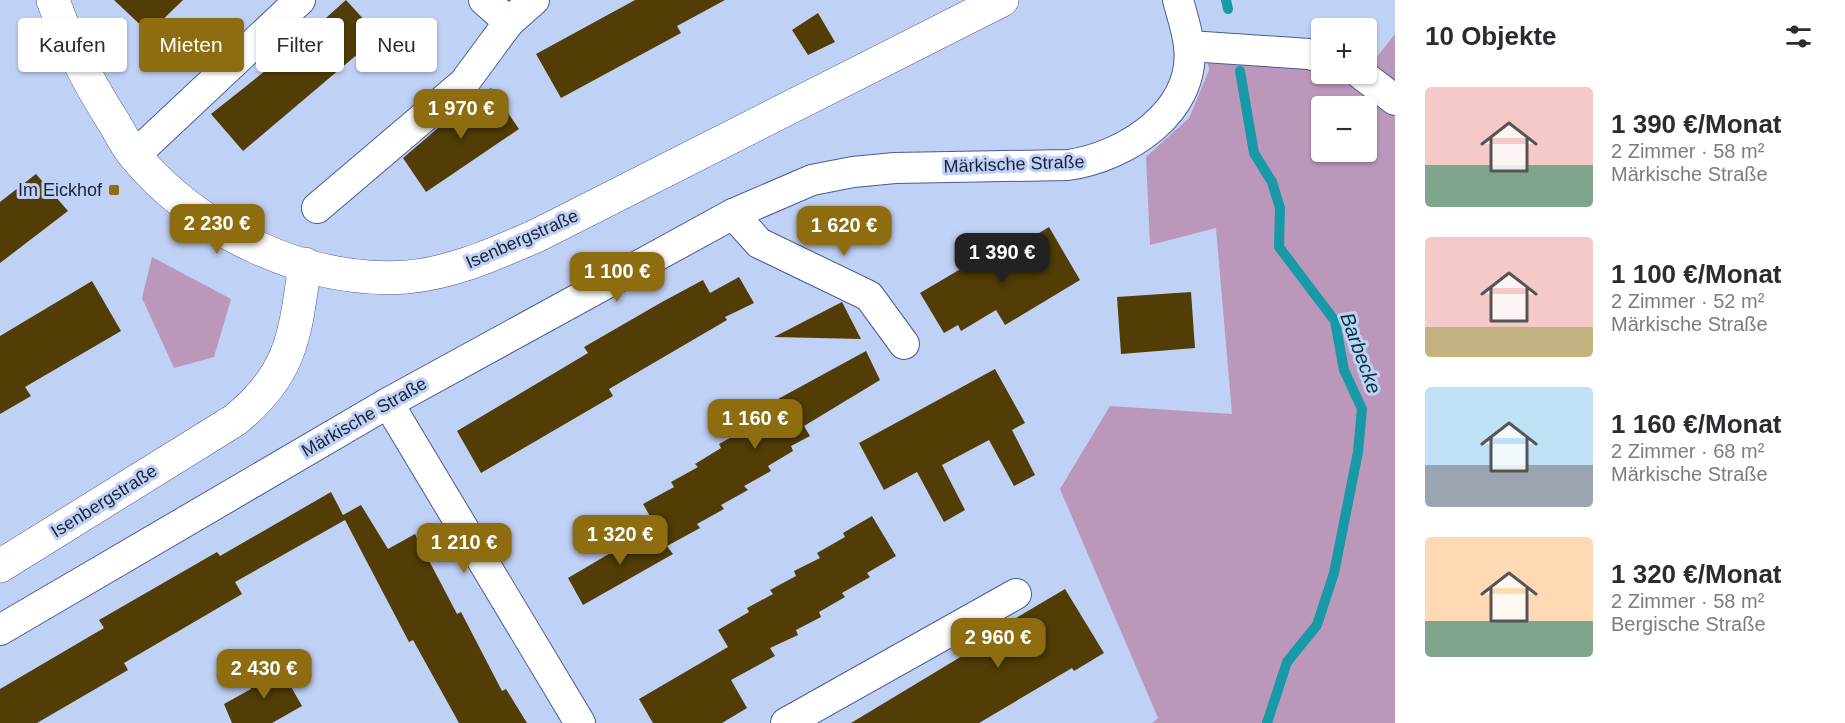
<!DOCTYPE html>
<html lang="de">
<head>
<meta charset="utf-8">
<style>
  body { margin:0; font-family:Helvetica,sans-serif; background:#f2f2f3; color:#2b2b33; height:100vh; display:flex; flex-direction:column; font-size:22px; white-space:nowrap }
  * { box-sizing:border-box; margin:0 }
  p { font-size:20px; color:#7c7c81 }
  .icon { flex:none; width:33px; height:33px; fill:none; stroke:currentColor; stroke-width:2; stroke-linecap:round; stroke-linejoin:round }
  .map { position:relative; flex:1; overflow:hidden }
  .panel { display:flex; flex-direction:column; background:#fff; width:450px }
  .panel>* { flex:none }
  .top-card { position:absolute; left:18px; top:18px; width:570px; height:54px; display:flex; gap:12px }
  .tools { position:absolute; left:1311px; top:18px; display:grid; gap:12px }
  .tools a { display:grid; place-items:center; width:66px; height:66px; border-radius:6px; background:#fff; box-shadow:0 2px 4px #0004; font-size:30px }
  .price { position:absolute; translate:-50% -51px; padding:0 14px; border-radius:12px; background:#8e6d11; color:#fff; font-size:20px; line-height:39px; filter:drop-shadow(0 2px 3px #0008) }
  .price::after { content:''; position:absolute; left:50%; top:36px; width:18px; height:14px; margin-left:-9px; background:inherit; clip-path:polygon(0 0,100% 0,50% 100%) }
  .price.on { background:#222; color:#fff }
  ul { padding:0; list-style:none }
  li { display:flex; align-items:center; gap:18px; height:150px; padding:0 30px }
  li span { display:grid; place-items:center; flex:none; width:168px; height:120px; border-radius:6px; color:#555 }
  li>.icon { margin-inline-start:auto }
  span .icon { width:72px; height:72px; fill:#fffc; stroke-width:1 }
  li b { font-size:26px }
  h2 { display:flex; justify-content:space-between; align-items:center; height:72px; padding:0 30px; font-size:26px }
  .tag { padding:0 21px; border-radius:6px; background:#fff; box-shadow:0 2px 4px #0004; font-size:21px; line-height:54px }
  .tag.on { background:#8e6d11; color:#fff }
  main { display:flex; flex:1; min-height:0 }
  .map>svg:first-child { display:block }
</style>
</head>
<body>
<main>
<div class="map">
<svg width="1395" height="723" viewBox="0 0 1395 723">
  <rect width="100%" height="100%" fill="#c0d1f6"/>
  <g fill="#bb98bb" fill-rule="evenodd">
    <path d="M1395,34V88L1369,67Z"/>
    <path d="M1207,57L1321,71L1322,74C1350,74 1375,99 1395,117V723H1152L1158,718L1060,489L1110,406L1232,414L1216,228L1150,245L1146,157L1189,118L1209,70ZM1322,106H1366V152H1322Z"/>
    <path d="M152,257L231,299L214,357L174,368L142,298Z"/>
  </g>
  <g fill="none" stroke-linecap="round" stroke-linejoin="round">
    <g stroke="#1899a6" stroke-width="10">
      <path d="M1226,0L1228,9"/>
      <path d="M1240,71L1254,153L1272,182L1280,208L1279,247L1335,321L1344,370L1362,409L1358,452L1334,573L1317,625L1287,662L1267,723"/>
    </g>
  </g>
  <g fill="#513d05">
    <path d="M114,0H183L149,33Z"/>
    <path d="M346,0L379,36L243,151L211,114L280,59Z"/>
    <path d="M635,0H725L677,26L681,33L561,98L536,54Z"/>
    <path d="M818,13L835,42L808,55L792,30Z"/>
    <path d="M491,88L519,129L426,192L403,158L459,110Z"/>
    <path d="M36,174L68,211L0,263V202Z"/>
    <path d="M1049,227L1080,280L1005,325L996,310L961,331L958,325L944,333L920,293L991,251L996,259Z"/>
    <path d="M739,277L754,303L725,317L727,320L609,389L613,396L481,473L457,431L588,353L584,347L662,302L703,280L710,293Z"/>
    <path d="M92,281L121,331L25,387L31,396L0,414V336Z"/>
    <path d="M1191,292L1195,348L1121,354L1117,297Z"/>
    <path d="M842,302L861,339L774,337Z"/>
    <path d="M866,351L880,380L804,426L810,436L791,446L793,451L768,466L771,471L744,486L748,490L721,505L724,509L697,524L700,528L667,546L643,504L674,487L671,482L698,467L695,464L721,448L719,444L746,429L743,424L769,409L767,405Z"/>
    <path d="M995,369L1025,423L1012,430L1035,475L1014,486L989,440L942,465L965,510L944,522L917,472L884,490L859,443Z"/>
    <path d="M331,492L343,515L361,505L388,549L415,534L457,614L461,612L502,691L506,689L527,723H459L413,640L409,642L345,520L235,582L242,594L124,663L128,670L37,723H0V689L104,628L99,620L217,552L220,556Z"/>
    <path d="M872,516L896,556L867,573L870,577L842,593L845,597L819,612L821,617L796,630L798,635L770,648L775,656L731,680L747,708L722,723H653L639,699L728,647L718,630L749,612L747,608L773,594L770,590L796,576L794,571L820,558L817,553L845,537L843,533Z"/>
    <path d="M653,528L673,554L583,605L568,578Z"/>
    <path d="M1065,589L1104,653L1074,671L1072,668L979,723H851L977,647L974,643Z"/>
    <path d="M279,666L302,706L272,723H232L224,704L251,689L249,683Z"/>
  </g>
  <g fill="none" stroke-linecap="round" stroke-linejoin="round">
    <g stroke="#475d93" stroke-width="32">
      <g id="street">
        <path d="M509,22L534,0"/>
        <path d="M1189,46L1309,54L1322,58"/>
        <path d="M1361,74L1395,100"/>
        <path d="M135,155L300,0"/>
        <path d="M317,208L464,83L509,22L484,0"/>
        <path d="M733,214L759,243L869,296L904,344"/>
        <path d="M388,403L580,723"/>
        <path d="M0,630L388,403L733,214L812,180L853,172L895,168L1068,165C1125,157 1197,112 1189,45C1187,30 1182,15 1178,0"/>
        <path d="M786,723L1016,594"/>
      </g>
    </g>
    <g stroke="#475d93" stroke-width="34">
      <g id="secondary">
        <path d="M53,0C68,43 88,82 113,121C120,132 126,146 135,156C199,232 306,284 407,277C453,273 494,254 536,236L1002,0"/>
        <path d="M0,566L235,420C293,373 295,334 305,264"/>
      </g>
    </g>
    <use href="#street" stroke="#fff" stroke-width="30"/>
    <use href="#secondary" stroke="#fff" stroke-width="33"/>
  </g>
  <rect fill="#8e6d11" stroke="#c0d1f6" stroke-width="2" x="108" y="184" width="12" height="12" rx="3"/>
  <g text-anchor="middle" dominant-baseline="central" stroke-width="6" stroke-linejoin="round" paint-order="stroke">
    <g font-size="18" fill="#192239" stroke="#c0d1f6">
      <text transform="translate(1014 164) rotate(-2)">Märkische Straße</text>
      <text transform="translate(522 239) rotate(-24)">Isenbergstraße</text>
      <text transform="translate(364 417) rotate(-30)">Märkische Straße</text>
      <text transform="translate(104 501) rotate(-32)">Isenbergstraße</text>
    </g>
    <g font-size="18" fill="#192239" stroke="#c0d1f6" text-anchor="end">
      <text x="102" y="190">Im Eickhof</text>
    </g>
    <g font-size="20" font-style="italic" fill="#00383d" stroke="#c0d1f6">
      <text transform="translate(1361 353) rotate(70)">Barbecke</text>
    </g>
  </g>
</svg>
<div class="tools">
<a>+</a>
<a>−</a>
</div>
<b class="price" style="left:461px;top:140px">1 970 €</b>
<b class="price" style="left:217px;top:255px">2 230 €</b>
<b class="price" style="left:844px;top:257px">1 620 €</b>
<b class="price on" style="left:1002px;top:284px">1 390 €</b>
<b class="price" style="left:617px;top:303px">1 100 €</b>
<b class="price" style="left:755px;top:450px">1 160 €</b>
<b class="price" style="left:620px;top:566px">1 320 €</b>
<b class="price" style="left:464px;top:574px">1 210 €</b>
<b class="price" style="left:998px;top:669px">2 960 €</b>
<b class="price" style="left:264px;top:700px">2 430 €</b>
<div class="top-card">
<a class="tag">Kaufen</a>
<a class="tag on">Mieten</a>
<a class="tag">Filter</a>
<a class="tag">Neu</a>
</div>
</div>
<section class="panel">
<h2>10 Objekte<svg class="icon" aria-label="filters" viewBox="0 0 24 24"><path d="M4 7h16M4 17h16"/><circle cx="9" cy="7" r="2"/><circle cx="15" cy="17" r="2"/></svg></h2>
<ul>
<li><span style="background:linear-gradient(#f6c9c9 65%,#7fa58c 0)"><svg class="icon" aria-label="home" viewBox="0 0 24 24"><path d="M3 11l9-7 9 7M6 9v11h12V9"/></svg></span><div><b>1 390 €/Monat</b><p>2 Zimmer · 58 m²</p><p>Märkische Straße</p></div></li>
<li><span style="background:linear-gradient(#f6c9c9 75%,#c2b280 0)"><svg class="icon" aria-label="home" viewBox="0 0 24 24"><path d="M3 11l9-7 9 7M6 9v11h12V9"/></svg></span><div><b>1 100 €/Monat</b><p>2 Zimmer · 52 m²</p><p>Märkische Straße</p></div></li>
<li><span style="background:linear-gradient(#bfe0f5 65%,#9aa5b1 0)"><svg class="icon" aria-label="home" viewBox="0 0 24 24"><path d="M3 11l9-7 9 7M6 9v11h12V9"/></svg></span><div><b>1 160 €/Monat</b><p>2 Zimmer · 68 m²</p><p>Märkische Straße</p></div></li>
<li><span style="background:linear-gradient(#ffd9b3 70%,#7fa58c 0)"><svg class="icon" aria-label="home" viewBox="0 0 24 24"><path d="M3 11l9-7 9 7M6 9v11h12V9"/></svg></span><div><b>1 320 €/Monat</b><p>2 Zimmer · 58 m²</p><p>Bergische Straße</p></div></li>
</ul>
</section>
</main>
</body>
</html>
